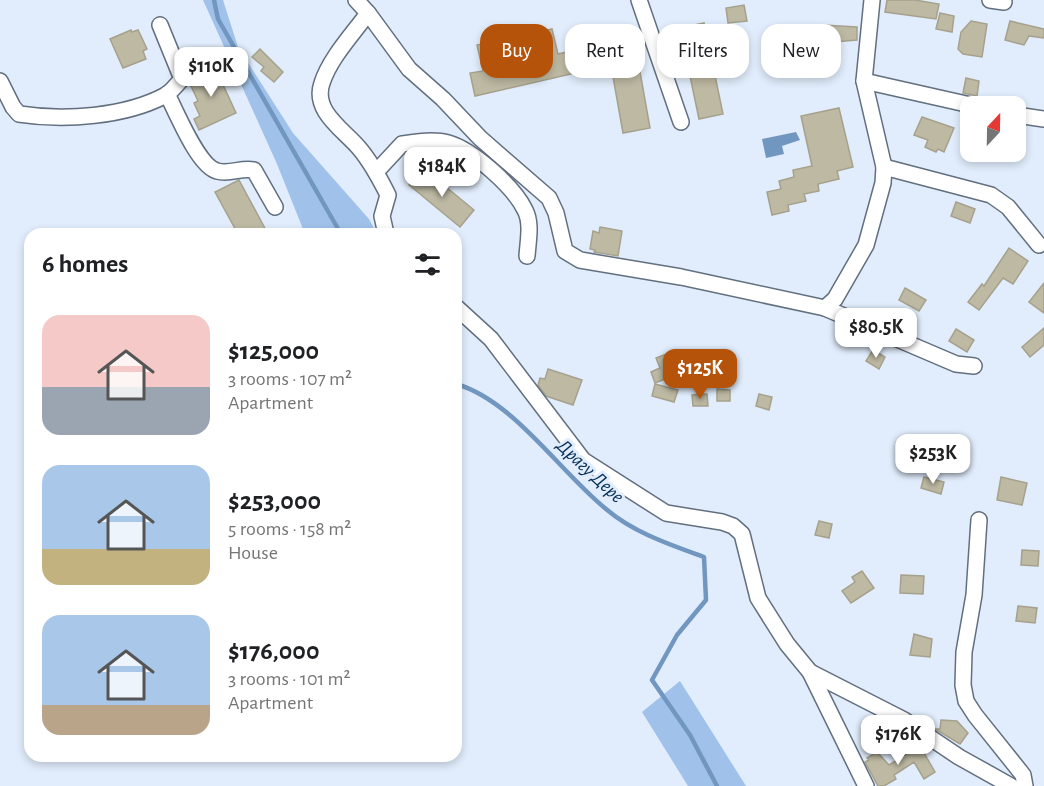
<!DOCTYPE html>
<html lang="en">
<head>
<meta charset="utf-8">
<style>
  body { margin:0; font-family:"Alegreya Sans",sans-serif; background:#f6f6f6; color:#202124; height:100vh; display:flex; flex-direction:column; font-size:22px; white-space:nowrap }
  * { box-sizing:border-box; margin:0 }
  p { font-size:20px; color:#757577 }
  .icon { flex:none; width:33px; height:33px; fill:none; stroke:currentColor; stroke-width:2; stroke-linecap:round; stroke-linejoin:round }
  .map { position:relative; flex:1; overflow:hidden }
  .sheet { position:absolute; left:24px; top:228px; width:438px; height:534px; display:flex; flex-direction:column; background:#fff; border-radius:18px; box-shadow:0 3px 9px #0003 }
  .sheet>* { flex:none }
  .hud { position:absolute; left:480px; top:24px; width:474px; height:54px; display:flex; gap:12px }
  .needle { width:39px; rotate:22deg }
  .buttons { position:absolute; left:960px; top:96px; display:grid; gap:12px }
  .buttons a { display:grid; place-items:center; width:66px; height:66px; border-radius:12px; background:#fff; box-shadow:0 3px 9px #0003; font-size:30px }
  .price { position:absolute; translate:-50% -51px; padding:0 14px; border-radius:12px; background:#fff; color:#222; font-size:20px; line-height:39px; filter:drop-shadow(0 2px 3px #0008) }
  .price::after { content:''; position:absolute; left:50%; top:36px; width:18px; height:14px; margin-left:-9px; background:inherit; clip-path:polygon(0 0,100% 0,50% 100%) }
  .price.active { background:#b45309; color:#fff }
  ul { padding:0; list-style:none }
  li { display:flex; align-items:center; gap:18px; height:150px; padding:0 18px }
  li span { display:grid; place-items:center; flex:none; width:168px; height:120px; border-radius:18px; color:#555 }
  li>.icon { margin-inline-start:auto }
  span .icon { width:72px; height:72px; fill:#fffc; stroke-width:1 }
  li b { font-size:26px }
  h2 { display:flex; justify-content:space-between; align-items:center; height:72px; padding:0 18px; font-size:26px }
  .tag { padding:0 21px; border-radius:18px; background:#fff; box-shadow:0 3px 9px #0003; font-size:21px; line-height:54px }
  .tag.active { background:#b45309; color:#fff }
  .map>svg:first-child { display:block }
</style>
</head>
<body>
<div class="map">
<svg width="1044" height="786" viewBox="0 0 1044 786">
  <rect width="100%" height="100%" fill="#e1edfc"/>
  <g fill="#a0c2ea">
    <path d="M203,0H223L238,47L293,133L369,219L377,234H305L277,164Z"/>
    <path d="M680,681L746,786H688L642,712Z"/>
  </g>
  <path fill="#7196bf" d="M796,132L800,140L782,146L784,154L766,158L762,139Z"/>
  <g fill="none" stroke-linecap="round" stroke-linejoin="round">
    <g stroke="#7196bf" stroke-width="4.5">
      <path d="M214,0L218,19L341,234"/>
      <path d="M456,384C513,400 560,472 606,509C634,533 671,545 704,557L706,600L677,635L652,680L690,735L717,786"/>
    </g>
  </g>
  <g fill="#bdb9a3" stroke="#a6a18c" stroke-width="1.5">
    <path d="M887,0H915L939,4L936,19L885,12Z"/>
    <path d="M744,5L747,21L728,23L726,8Z"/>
    <path d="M940,13L954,16L952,32L936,29Z"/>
    <path d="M971,21L987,24L982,57L963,54L958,49L961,32Z"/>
    <path d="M1010,21L1044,29V38L1029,36L1024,45L1005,40Z"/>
    <path d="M704,23L723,114L699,119L680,28Z"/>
    <path d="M822,25L857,27V40L822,43Z"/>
    <path d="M552,29L558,54L579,49L584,71L475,96L470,73L483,71L477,45Z"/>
    <path d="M131,30L132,32L138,30L147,49L143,51L146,59L123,68L110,39Z"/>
    <path d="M634,38L650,128L623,133L607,43Z"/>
    <path d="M260,49L283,72L274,82L261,71L264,67L252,57Z"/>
    <path d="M213,63L236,113L199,130L194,119L200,116L194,103L198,101L190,84L191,79L200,75L198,69Z"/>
    <path d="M966,78L979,81L977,96L963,93Z"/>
    <path d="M839,108L853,167L837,171L839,179L818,184L819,191L804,194L806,201L788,205L789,211L772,215L767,192L781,189L779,181L794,177L793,170L812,166L801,116Z"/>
    <path d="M922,117L954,128L944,152L938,149L936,152L925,147L928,140L914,135Z"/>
    <path d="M423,168L474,210L460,227L409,185Z"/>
    <path d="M239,180L268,234H238L215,192Z"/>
    <path d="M956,202L975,209L970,223L951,216Z"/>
    <path d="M600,227L622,231L618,256L594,252L595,250L590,249L593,231L599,233Z"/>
    <path d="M1009,248L1028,261L1013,284L1003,278L979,310L968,302L982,284L984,286Z"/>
    <path d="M1044,283V313L1029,302Z"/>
    <path d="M905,288L926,300L919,311L899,300Z"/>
    <path d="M1044,328V345L1030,357L1022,347Z"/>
    <path d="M956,329L974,340L967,352L949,341Z"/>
    <path d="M873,350L885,357L879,369L866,361Z"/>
    <path d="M672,352L680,373L655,383L651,372L660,368L656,358Z"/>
    <path d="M548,369L582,380L573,405L546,396L538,385L540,378L545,379Z"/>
    <path d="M655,384L678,390L674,402L652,396Z"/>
    <path d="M717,389L730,390V401H717Z"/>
    <path d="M707,394L708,406H693L692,395Z"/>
    <path d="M759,394L772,397L769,410L756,406Z"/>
    <path d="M924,477L944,482L941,494L921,488Z"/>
    <path d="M1001,477L1027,483L1022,505L997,500Z"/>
    <path d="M819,521L832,524L829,538L815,535Z"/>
    <path d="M1022,550L1039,551L1038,566L1021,565Z"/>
    <path d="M862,571L874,588L851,603L842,591L855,582L852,577Z"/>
    <path d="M901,575L924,576L923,594L900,593Z"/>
    <path d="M1018,606L1037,608L1035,623L1016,621Z"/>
    <path d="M914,634L932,639L930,657L910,655Z"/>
    <path d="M941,720L957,721L968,733L960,744L935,729H940Z"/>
    <path d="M920,746L935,772L924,779L914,762L894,775L896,779L884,786H878L865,762L869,760L867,758L877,752L889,765Z"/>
  </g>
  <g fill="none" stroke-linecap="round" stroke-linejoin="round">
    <g stroke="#616f7f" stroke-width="18">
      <g id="minor">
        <path d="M356,0L368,13C353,34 330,58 322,83C312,111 344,130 359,148C371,162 380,179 388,195L382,216L386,234"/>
        <path d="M639,0L681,122"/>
        <path d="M990,0L1004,2"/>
        <path d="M368,13L409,69L443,99L480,138L549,198L556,213L565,251L580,260L681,277L825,308L835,299L866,245L883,183L884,167L864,81L872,0"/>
        <path d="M0,81L13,107L19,114C64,121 125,117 166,95C172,91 177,84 182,79L160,25"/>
        <path d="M864,81L975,106"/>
        <path d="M167,94C177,113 198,166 217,171C230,175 241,167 254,170L275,207"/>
        <path d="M1016,115L1044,119"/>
        <path d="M884,167L991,195L1008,207L1039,245"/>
        <path d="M376,172L402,144C416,142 434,139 448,143C473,150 514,187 525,210C532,223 528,241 527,256"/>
        <path d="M456,307L491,339L583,460L666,513L722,522L733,526L742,534L758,598L787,644L810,672L866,786"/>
        <path d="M825,308L956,364L974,366"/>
        <path d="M979,520L974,595L964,652L963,685L966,701L975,715L1023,775L1025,786"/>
        <path d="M810,672L904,720L959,757L1011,786"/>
      </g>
    </g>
    <use href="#minor" stroke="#fff" stroke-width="15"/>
  </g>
  <g text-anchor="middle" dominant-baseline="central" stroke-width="6" stroke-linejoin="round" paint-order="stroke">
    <g font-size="20" font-style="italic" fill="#062f56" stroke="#e1edfc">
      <text transform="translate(590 471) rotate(43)">Драгу Дере</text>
    </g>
  </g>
</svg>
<div class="buttons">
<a><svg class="needle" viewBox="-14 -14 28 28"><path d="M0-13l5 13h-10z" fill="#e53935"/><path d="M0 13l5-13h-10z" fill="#757577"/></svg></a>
</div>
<b class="price" style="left:211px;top:98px">$110K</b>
<b class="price" style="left:442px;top:198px">$184K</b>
<b class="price" style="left:876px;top:359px">$80.5K</b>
<b class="price active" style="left:700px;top:400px">$125K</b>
<b class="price" style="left:933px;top:485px">$253K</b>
<b class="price" style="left:898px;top:766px">$176K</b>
<div class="hud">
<a class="tag active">Buy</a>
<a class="tag">Rent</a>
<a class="tag">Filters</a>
<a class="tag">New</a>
</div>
<section class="sheet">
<h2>6 homes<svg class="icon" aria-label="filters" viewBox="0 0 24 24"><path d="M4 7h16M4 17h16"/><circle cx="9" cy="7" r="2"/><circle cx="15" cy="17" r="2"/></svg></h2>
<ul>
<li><span style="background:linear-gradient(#f6c9c9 60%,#9aa5b1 0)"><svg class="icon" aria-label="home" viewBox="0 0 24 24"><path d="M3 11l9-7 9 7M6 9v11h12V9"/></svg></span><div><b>$125,000</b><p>3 rooms · 107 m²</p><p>Apartment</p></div></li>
<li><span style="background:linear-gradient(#a9c7e8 70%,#c2b280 0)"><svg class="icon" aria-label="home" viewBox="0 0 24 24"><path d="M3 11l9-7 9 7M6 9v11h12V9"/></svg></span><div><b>$253,000</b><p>5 rooms · 158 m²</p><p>House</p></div></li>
<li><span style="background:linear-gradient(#a9c7e8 75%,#b9a48a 0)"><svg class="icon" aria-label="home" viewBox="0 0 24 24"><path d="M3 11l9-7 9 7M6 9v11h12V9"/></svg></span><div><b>$176,000</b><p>3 rooms · 101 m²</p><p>Apartment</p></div></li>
</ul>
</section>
</div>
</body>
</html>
